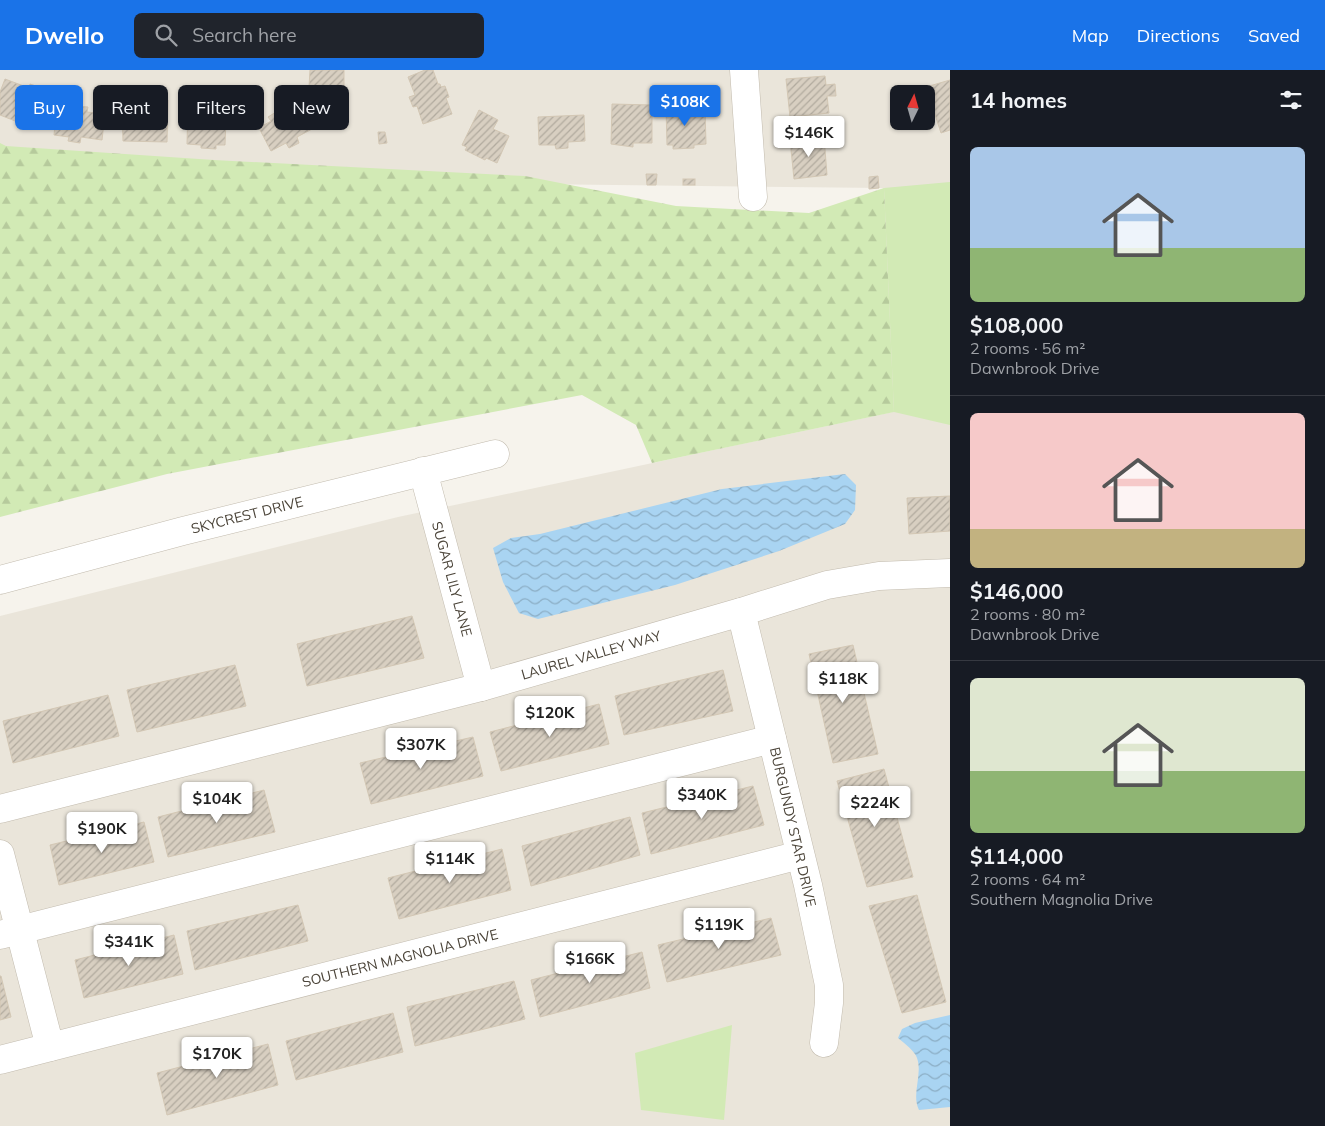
<!DOCTYPE html>
<html lang="en">
<head>
<meta charset="utf-8">
<style>
  body { margin:0; font-family:Mulish,sans-serif; background:#20242c; color:#f1f3f6; height:100vh; display:flex; flex-direction:column; font-size:19px; white-space:nowrap }
  * { box-sizing:border-box; margin:0 }
  p { font-size:16px; color:#9ea1a6 }
  .icon { flex:none; width:28px; height:28px; fill:none; stroke:currentColor; stroke-width:2; stroke-linecap:round; stroke-linejoin:round }
  .map { position:relative; flex:1; overflow:hidden }
  .details { display:flex; flex-direction:column; background:#171b24; width:375px }
  .details>* { flex:none }
  .guide { position:absolute; left:15px; top:15px; width:475px; height:45px; display:flex; gap:10px }
  .needle { width:32px; rotate:5deg }
  .tools { position:absolute; left:890px; top:15px; display:grid; gap:10px }
  .tools a { display:grid; place-items:center; width:45px; height:45px; border-radius:8px; background:#171b24; box-shadow:0 1px 4px #0004; font-size:25px }
  .price { position:absolute; translate:-50% -42px; padding:0 11px; border-radius:5px; background:#fff; color:#222; font-size:16px; line-height:32px; filter:drop-shadow(0 1px 2px #0008) }
  .price::after { content:''; position:absolute; left:50%; top:30px; width:15px; height:11px; margin-left:-8px; background:inherit; clip-path:polygon(0 0,100% 0,50% 100%) }
  .price.on { background:#1a73e8; color:#fff }
  ul { padding:0; list-style:none }
  li { display:grid; align-content:center; gap:10px; height:265px; padding:0 20px }
  li+li { border-top:1px solid #363941 }
  li span { display:grid; place-items:center; height:155px; border-radius:8px; color:#555 }
  li>.icon { margin-inline-start:auto }
  span .icon { width:90px; height:90px; fill:#fffc; stroke-width:1 }
  li b { font-size:21px }
  h2 { display:flex; justify-content:space-between; align-items:center; height:60px; padding:0 20px; font-size:21px }
  .chip { padding:0 18px; border-radius:8px; background:#171b24; box-shadow:0 1px 4px #0004; font-size:18px; line-height:45px }
  .chip.on { background:#1a73e8; color:#fff }
  header { display:flex; align-items:center; gap:30px; box-sizing:border-box; height:70px; padding:0 25px; background:#1a73e8; color:#fff }
  header strong { font-size:24px }
  nav { display:flex; gap:28px; margin-inline-start:auto; font-size:18px }
  .search { width:350px; height:45px; background:#20242c; display:flex; align-items:center; gap:12px; box-sizing:border-box; padding:0 18px; border-radius:8px; color:#9ea1a6; font-size:19px }
  main { display:flex; flex:1; min-height:0 }
  .map>svg:first-child { display:block }
</style>
</head>
<body>
<header>
<strong>Dwello</strong>
<div class="search"><svg class="icon" aria-label="search" viewBox="0 0 24 24"><circle cx="10" cy="10" r="6"/><path d="M15 15l6 6"/></svg>Search here</div>
<nav><a>Map</a><a>Directions</a><a>Saved</a></nav>
</header>
<main>
<div class="map">
<svg width="950" height="1056" viewBox="0 0 950 1056">
  <defs>
    <pattern id="forest-firs" width="22" height="20" patternUnits="userSpaceOnUse" patternTransform="scale(1.25)"><rect width="22" height="20" fill="#d2eab5"/><path d="M5 1l3.5 6h-7zM16 11l3.5 6h-7z" fill="#b6ca9c"/></pattern>
    <pattern id="water-waves" width="16" height="10" patternUnits="userSpaceOnUse" patternTransform="scale(1.25)"><rect width="16" height="10" fill="#a9d4f2"/><path d="M0 5q4-4 8 0t8 0" fill="none" stroke="#8caec5"/></pattern>
    <pattern id="building-hatch" width="6" height="6" patternUnits="userSpaceOnUse" patternTransform="scale(1.25)"><rect width="6" height="6" fill="#d8cfc1"/><path d="M-1 1l2-2M0 6l6-6M5 7l2-2" fill="none" stroke="#b1aa9e"/></pattern>
  </defs>
  <rect width="100%" height="100%" fill="#f6f3ec"/>
  <path fill="#eae5da" fill-rule="evenodd" d="M0,0H950V1056H0V546L398,447L893,342L883,118L0,108ZM899,24H926V51H899Z"/>
  <g fill="#d2eab5">
    <path d="M950,112V355L894,342L884,118Z"/>
    <path d="M732,955L724,1050L641,1040L635,983Z"/>
  </g>
  <path fill="url(#forest-firs)" d="M0,73L6,76L214,90L525,106L676,136L809,143L884,118L894,342L652,393L636,355L582,325L167,404L0,447Z"/>
  <g fill="url(#water-waves)">
    <path d="M845,404L856,415L855,440L845,454L779,481L675,515L538,549L519,543L503,512L493,478L511,468L540,464L722,419Z"/>
    <path d="M950,945V1037L919,1040C911,1024 923,1005 917,988C915,981 904,973 898,968L902,959L915,953Z"/>
  </g>
  <g fill="url(#building-hatch)" stroke="#d3c7b4">
    <path d="M310,0H344V18L309,17Z"/>
    <path d="M425,0H433L438,14H440L441,17L445,16L449,27L446,28L452,44L423,54L417,36L413,37L409,27L415,25L408,7Z"/>
    <path d="M825,6L826,15L835,14L836,26H827L829,43L790,47L786,9Z"/>
    <path d="M5,9L29,18L30,14L48,20L33,58L0,45V22Z"/>
    <path d="M950,10V60L941,63L926,17Z"/>
    <path d="M146,30H168L167,72L123,71L122,34L146,36Z"/>
    <path d="M188,34L210,35V48L226,49L225,75H216V79L201,78V75L187,74Z"/>
    <path d="M298,34L312,59L297,67L299,73L289,78L286,73L271,81L259,58L271,51L268,47L281,39L283,42Z"/>
    <path d="M612,34L652,35V73H633V77L611,74Z"/>
    <path d="M57,35L88,37L87,42L105,44L102,70L81,67L80,73L68,71L69,67L54,65Z"/>
    <path d="M688,36V41L705,40L706,74L694,75V78L673,79V75H667L666,37Z"/>
    <path d="M479,40L498,50L493,59L509,66L497,93L486,88L485,90L465,80L467,77L462,75Z"/>
    <path d="M584,45L585,71L568,72V78L556,79L555,75H539L538,47Z"/>
    <path d="M378,62H385L387,73L379,74Z"/>
    <path d="M824,67L827,105L794,109L790,70Z"/>
    <path d="M646,104H657L656,115H647Z"/>
    <path d="M878,106L879,118L869,119V107Z"/>
    <rect x="683" y="109" width="12" height="6"/>
    <path d="M950,426V461L909,464L907,428Z"/>
    <path d="M412,546L424,588L307,616L297,574Z"/>
    <path d="M853,575L878,684L833,693L809,584Z"/>
    <path d="M235,595L246,636L137,662L127,620Z"/>
    <path d="M723,600L733,641L624,665L615,626Z"/>
    <path d="M108,625L119,666L13,693L3,651Z"/>
    <path d="M599,634L609,674L501,701L490,662Z"/>
    <path d="M473,667L483,706L371,734L360,693Z"/>
    <path d="M884,699L913,807L867,817L837,711Z"/>
    <path d="M753,716L764,755L651,784L642,743Z"/>
    <path d="M264,720L275,762L168,787L158,747Z"/>
    <path d="M630,747L640,785L531,816L522,776Z"/>
    <path d="M144,752L154,792L59,815L50,775Z"/>
    <path d="M502,779L511,820L399,849L388,808Z"/>
    <path d="M917,825L946,932L902,943L869,836Z"/>
    <path d="M298,835L308,871L195,900L187,861Z"/>
    <path d="M771,848L781,885L667,912L658,875Z"/>
    <path d="M174,865L183,904L84,928L75,890Z"/>
    <path d="M642,882L650,918L540,947L531,910Z"/>
    <path d="M0,906H1L11,947L0,950Z"/>
    <path d="M514,911L525,949L415,976L407,937Z"/>
    <path d="M393,943L403,982L296,1010L286,971Z"/>
    <path d="M268,974L278,1015L167,1045L157,1003Z"/>
  </g>
  <g fill="none" stroke-linecap="round" stroke-linejoin="round">
    <g stroke="#c2bbae" stroke-width="29">
      <g id="minor">
        <path d="M744,0L753,127"/>
        <path d="M423,401L481,617"/>
        <path d="M0,510L183,461L495,384"/>
        <path d="M741,542L808,815L829,915V933L824,973"/>
        <path d="M0,739L481,617L741,542L827,515L879,506L950,503"/>
        <path d="M0,784L50,977"/>
        <path d="M0,865L772,669"/>
        <path d="M0,990L800,785"/>
      </g>
    </g>
    <use href="#minor" stroke="#fff" stroke-width="28"/>
  </g>
  <g text-anchor="middle" dominant-baseline="central" stroke-width="5" stroke-linejoin="round" paint-order="stroke">
    <g font-size="14" fill="#4b4439" stroke="#fff">
      <text transform="translate(247 445) rotate(-14)">SKYCREST DRIVE</text>
      <text transform="translate(452 509) rotate(75)">SUGAR LILY LANE</text>
      <text transform="translate(591 585) rotate(-16)">LAUREL VALLEY WAY</text>
      <text transform="translate(793 757) rotate(77)">BURGUNDY STAR DRIVE</text>
      <text transform="translate(400 888) rotate(-14)">SOUTHERN MAGNOLIA DRIVE</text>
    </g>
  </g>
</svg>
<div class="tools">
<a><svg class="needle" viewBox="-14 -14 28 28"><path d="M0-13l5 13h-10z" fill="#e53935"/><path d="M0 13l5-13h-10z" fill="#9ea1a6"/></svg></a>
</div>
<b class="price on" style="left:685px;top:57px">$108K</b>
<b class="price" style="left:809px;top:88px">$146K</b>
<b class="price" style="left:843px;top:634px">$118K</b>
<b class="price" style="left:550px;top:668px">$120K</b>
<b class="price" style="left:421px;top:700px">$307K</b>
<b class="price" style="left:702px;top:750px">$340K</b>
<b class="price" style="left:217px;top:754px">$104K</b>
<b class="price" style="left:875px;top:758px">$224K</b>
<b class="price" style="left:102px;top:784px">$190K</b>
<b class="price" style="left:450px;top:814px">$114K</b>
<b class="price" style="left:719px;top:880px">$119K</b>
<b class="price" style="left:129px;top:897px">$341K</b>
<b class="price" style="left:590px;top:914px">$166K</b>
<b class="price" style="left:217px;top:1009px">$170K</b>
<div class="guide">
<a class="chip on">Buy</a>
<a class="chip">Rent</a>
<a class="chip">Filters</a>
<a class="chip">New</a>
</div>
</div>
<section class="details">
<h2>14 homes<svg class="icon" aria-label="filters" viewBox="0 0 24 24"><path d="M4 7h16M4 17h16"/><circle cx="9" cy="7" r="2"/><circle cx="15" cy="17" r="2"/></svg></h2>
<ul>
<li><span style="background:linear-gradient(#a9c7e8 65%,#8fb573 0)"><svg class="icon" aria-label="home" viewBox="0 0 24 24"><path d="M3 11l9-7 9 7M6 9v11h12V9"/></svg></span><div><b>$108,000</b><p>2 rooms · 56 m²</p><p>Dawnbrook Drive</p></div></li>
<li><span style="background:linear-gradient(#f6c9c9 75%,#c2b280 0)"><svg class="icon" aria-label="home" viewBox="0 0 24 24"><path d="M3 11l9-7 9 7M6 9v11h12V9"/></svg></span><div><b>$146,000</b><p>2 rooms · 80 m²</p><p>Dawnbrook Drive</p></div></li>
<li><span style="background:linear-gradient(#dfe7d0 60%,#8fb573 0)"><svg class="icon" aria-label="home" viewBox="0 0 24 24"><path d="M3 11l9-7 9 7M6 9v11h12V9"/></svg></span><div><b>$114,000</b><p>2 rooms · 64 m²</p><p>Southern Magnolia Drive</p></div></li>
</ul>
</section>
</main>
</body>
</html>
